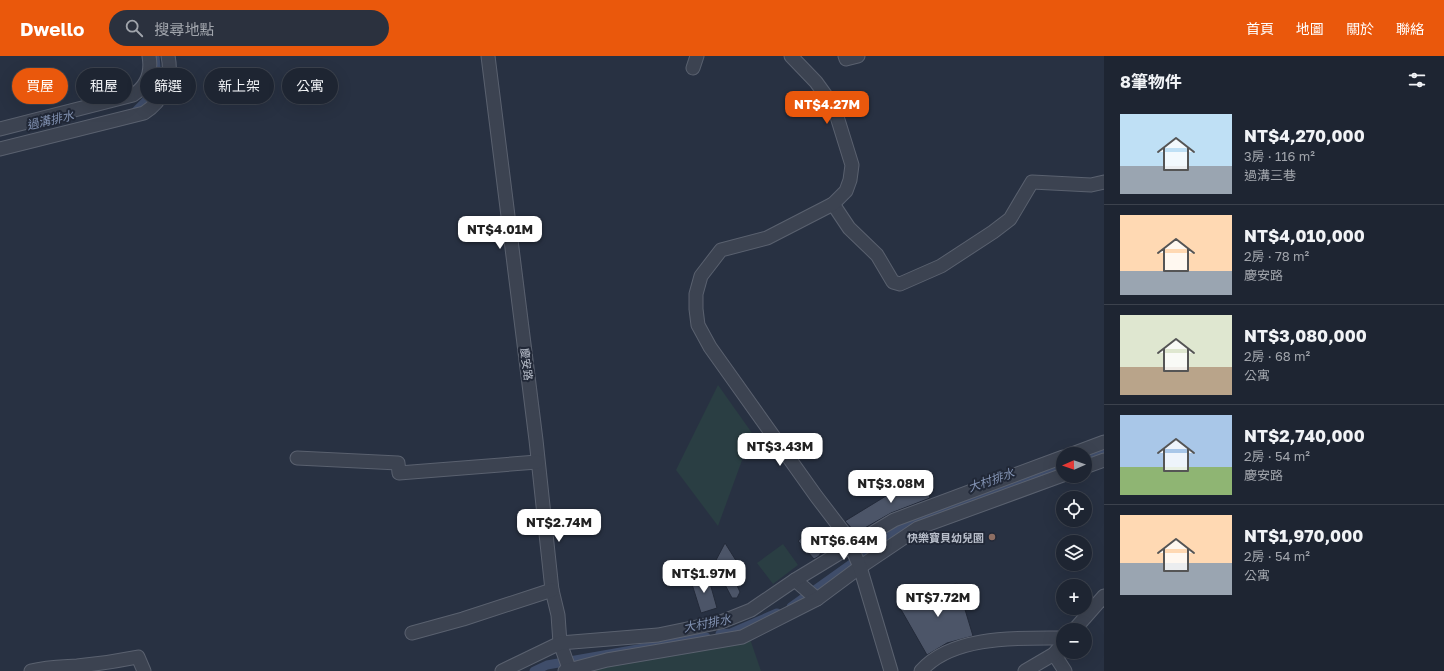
<!DOCTYPE html>
<html lang="zh-TW">
<head>
<meta charset="utf-8">
<style>
  body { margin:0; font-family:"Golos Text","Noto Sans TC",sans-serif; background:#2b313e; color:#f1f3f6; height:100vh; display:flex; flex-direction:column; font-size:15px; white-space:nowrap }
  * { box-sizing:border-box; margin:0 }
  p { font-size:13px; color:#a1a5ac }
  .icon { flex:none; width:22px; height:22px; fill:none; stroke:currentColor; stroke-width:2; stroke-linecap:round; stroke-linejoin:round }
  .map { position:relative; flex:1; overflow:hidden }
  .drawer { display:flex; flex-direction:column; background:#1e2532; width:340px }
  .drawer>* { flex:none }
  .banner { position:absolute; left:12px; top:12px; width:380px; height:36px; display:flex; gap:8px }
  .needle { width:26px; rotate:268deg }
  .fabs { position:absolute; left:1056px; top:391px; display:grid; gap:8px }
  .fabs a { display:grid; place-items:center; width:36px; height:36px; border-radius:50%; background:#1e2532; box-shadow:0 4px 16px #0002,0 0 0 1px #3c424d; font-size:20px }
  .price { position:absolute; translate:-50% -34px; padding:0 9px; border-radius:8px; background:#fff; color:#222; font-size:13px; line-height:26px; filter:drop-shadow(0 1px 2px #0008) }
  .price::after { content:''; position:absolute; left:50%; top:24px; width:12px; height:9px; margin-left:-6px; background:inherit; clip-path:polygon(0 0,100% 0,50% 100%) }
  .price.on { background:#ea580c; color:#fff }
  ul { padding:0; list-style:none }
  li { display:flex; align-items:center; gap:12px; height:100px; padding:0 16px }
  li+li { border-top:1px solid #3c424d }
  li span { display:grid; place-items:center; flex:none; width:112px; height:80px; border-radius:0px; color:#555 }
  li>.icon { margin-inline-start:auto }
  span .icon { width:48px; height:48px; fill:#fffc; stroke-width:1 }
  li b { font-size:17px }
  h2 { display:flex; justify-content:space-between; align-items:center; height:48px; padding:0 16px; font-size:17px }
  .tag { padding:0 14px; border-radius:18px; background:#1e2532; box-shadow:0 4px 16px #0002,0 0 0 1px #3c424d; font-size:14px; line-height:36px }
  .tag.on { background:#ea580c; color:#fff }
  header { display:flex; align-items:center; gap:24px; box-sizing:border-box; height:56px; padding:0 20px; background:#ea580c; color:#fff }
  header strong { font-size:19px }
  nav { display:flex; gap:22px; margin-inline-start:auto; font-size:14px }
  .search { width:280px; height:36px; background:#2b313e; display:flex; align-items:center; gap:10px; box-sizing:border-box; padding:0 14px; border-radius:22px; color:#a1a5ac; font-size:15px }
  main { display:flex; flex:1; min-height:0 }
  .map>svg:first-child { display:block }
</style>
</head>
<body>
<header>
<strong>Dwello</strong>
<div class="search"><svg class="icon" aria-label="search" viewBox="0 0 24 24"><circle cx="10" cy="10" r="6"/><path d="M15 15l6 6"/></svg>搜尋地點</div>
<nav><a>首頁</a><a>地圖</a><a>關於</a><a>聯絡</a></nav>
</header>
<main>
<div class="map">
<svg width="1104" height="615" viewBox="0 0 1104 615">
  <rect width="100%" height="100%" fill="#283142"/>
  <g fill="#2a3e43">
    <path d="M718,329L752,377L718,470L676,414Z"/>
    <path d="M783,488L798,509L773,528L757,507Z"/>
    <path d="M749,580L761,615H582Z"/>
  </g>
  <g fill="none" stroke-linecap="round" stroke-linejoin="round">
    <g stroke="#3f4d6a" stroke-width="9">
      <path d="M135,56L158,33L155,0"/>
      <path d="M1085,404L1104,397"/>
      <path d="M791,551L913,464L1063,411"/>
      <path d="M720,578L731,577L777,557"/>
      <path d="M534,615L547,609L706,581"/>
    </g>
  </g>
  <g fill="#4c5568" stroke="#232a39">
    <path d="M922,418L930,442L891,457L856,477L845,465Z"/>
    <path d="M814,471L826,488L819,500L814,503L798,485Z"/>
    <path d="M725,487L740,511L734,523L740,536L737,542H732L714,508Z"/>
    <path d="M708,520L717,552L701,557L691,525Z"/>
    <path d="M957,527L973,580L947,587L927,599L899,550Z"/>
  </g>
  <g fill="none" stroke-linecap="round" stroke-linejoin="round">
    <g stroke="#5a616f" stroke-width="15">
      <g id="minor">
        <path d="M488,0L536,384L552,534L558,559L560,587L570,615"/>
        <path d="M845,0L846,3L858,0"/>
        <path d="M693,12L697,0"/>
        <path d="M0,73L133,39C147,30 152,16 149,0"/>
        <path d="M0,93L144,57C163,45 173,23 168,0"/>
        <path d="M833,148L849,172L877,199L893,226L900,228L941,210L993,176L1010,163L1032,126L1091,129L1104,126"/>
        <path d="M1072,398L1104,386"/>
        <path d="M297,402L398,407L399,417L537,406"/>
        <path d="M1085,411L1104,404"/>
        <path d="M795,524L817,543"/>
        <path d="M1074,574L1104,540"/>
        <path d="M412,577L463,563L552,534"/>
        <path d="M1054,598L1065,615"/>
        <path d="M31,615C47,611 61,611 77,610C98,608 118,605 138,601L144,615"/>
        <path d="M502,615L560,587L658,579L721,566L751,554L795,524L851,490L845,478L816,440L710,291L698,269L696,253V238L701,220L721,194L767,182L833,148L846,135L850,124L852,109L834,51L816,26L791,0"/>
        <path d="M565,615L607,604L742,581L817,543L860,511L918,472L1063,419"/>
        <path d="M891,615L860,511L851,490L894,464L1063,401"/>
        <path d="M921,615C952,579 1019,582 1063,582"/>
        <path d="M1025,615L1054,598L1063,587"/>
      </g>
    </g>
    <use href="#minor" stroke="#3c4351" stroke-width="13"/>
  </g>
  <circle fill="#8d6e63" stroke="#212837" stroke-width="1.5" cx="992" cy="481" r="4"/>
  <g text-anchor="middle" dominant-baseline="central" stroke-width="4" stroke-linejoin="round" paint-order="stroke">
    <g font-size="11" fill="#b9bfcb" stroke="#212837">
      <text transform="translate(527 308) rotate(83)">慶安路</text>
    </g>
    <g font-size="11" font-weight="bold" fill="#b9bfcb" stroke="#212837" text-anchor="end">
      <text x="984" y="481">快樂寶貝幼兒園</text>
    </g>
    <g font-size="12" font-style="italic" fill="#8292b2" stroke="#212837">
      <text transform="translate(50 64) rotate(-13)">過溝排水</text>
      <text transform="translate(991 424) rotate(-19)">大村排水</text>
      <text transform="translate(707 567) rotate(-11)">大村排水</text>
    </g>
  </g>
</svg>
<div class="fabs">
<a><svg class="needle" viewBox="-14 -14 28 28"><path d="M0-13l5 13h-10z" fill="#e53935"/><path d="M0 13l5-13h-10z" fill="#a1a5ac"/></svg></a>
<a><svg class="icon" aria-label="locate" viewBox="0 0 24 24"><circle cx="12" cy="12" r="6"/><path d="M12 2v4M12 18v4M2 12h4M18 12h4"/></svg></a>
<a><svg class="icon" aria-label="layers" viewBox="0 0 24 24"><path d="M12 4l9 5-9 5-9-5zM3 14l9 5 9-5"/></svg></a>
<a>+</a>
<a>−</a>
</div>
<b class="price on" style="left:827px;top:69px">NT$4.27M</b>
<b class="price" style="left:500px;top:194px">NT$4.01M</b>
<b class="price" style="left:780px;top:411px">NT$3.43M</b>
<b class="price" style="left:891px;top:448px">NT$3.08M</b>
<b class="price" style="left:559px;top:487px">NT$2.74M</b>
<b class="price" style="left:844px;top:505px">NT$6.64M</b>
<b class="price" style="left:704px;top:538px">NT$1.97M</b>
<b class="price" style="left:938px;top:562px">NT$7.72M</b>
<div class="banner">
<a class="tag on">買屋</a>
<a class="tag">租屋</a>
<a class="tag">篩選</a>
<a class="tag">新上架</a>
<a class="tag">公寓</a>
</div>
</div>
<section class="drawer">
<h2>8筆物件<svg class="icon" aria-label="filters" viewBox="0 0 24 24"><path d="M4 7h16M4 17h16"/><circle cx="9" cy="7" r="2"/><circle cx="15" cy="17" r="2"/></svg></h2>
<ul>
<li><span style="background:linear-gradient(#bfe0f5 65%,#9aa5b1 0)"><svg class="icon" aria-label="home" viewBox="0 0 24 24"><path d="M3 11l9-7 9 7M6 9v11h12V9"/></svg></span><div><b>NT$4,270,000</b><p>3房 · 116 m²</p><p>過溝三巷</p></div></li>
<li><span style="background:linear-gradient(#ffd9b3 70%,#9aa5b1 0)"><svg class="icon" aria-label="home" viewBox="0 0 24 24"><path d="M3 11l9-7 9 7M6 9v11h12V9"/></svg></span><div><b>NT$4,010,000</b><p>2房 · 78 m²</p><p>慶安路</p></div></li>
<li><span style="background:linear-gradient(#dfe7d0 65%,#b9a48a 0)"><svg class="icon" aria-label="home" viewBox="0 0 24 24"><path d="M3 11l9-7 9 7M6 9v11h12V9"/></svg></span><div><b>NT$3,080,000</b><p>2房 · 68 m²</p><p>公寓</p></div></li>
<li><span style="background:linear-gradient(#a9c7e8 65%,#8fb573 0)"><svg class="icon" aria-label="home" viewBox="0 0 24 24"><path d="M3 11l9-7 9 7M6 9v11h12V9"/></svg></span><div><b>NT$2,740,000</b><p>2房 · 54 m²</p><p>慶安路</p></div></li>
<li><span style="background:linear-gradient(#ffd9b3 60%,#9aa5b1 0)"><svg class="icon" aria-label="home" viewBox="0 0 24 24"><path d="M3 11l9-7 9 7M6 9v11h12V9"/></svg></span><div><b>NT$1,970,000</b><p>2房 · 54 m²</p><p>公寓</p></div></li>
</ul>
</section>
</main>
</body>
</html>
